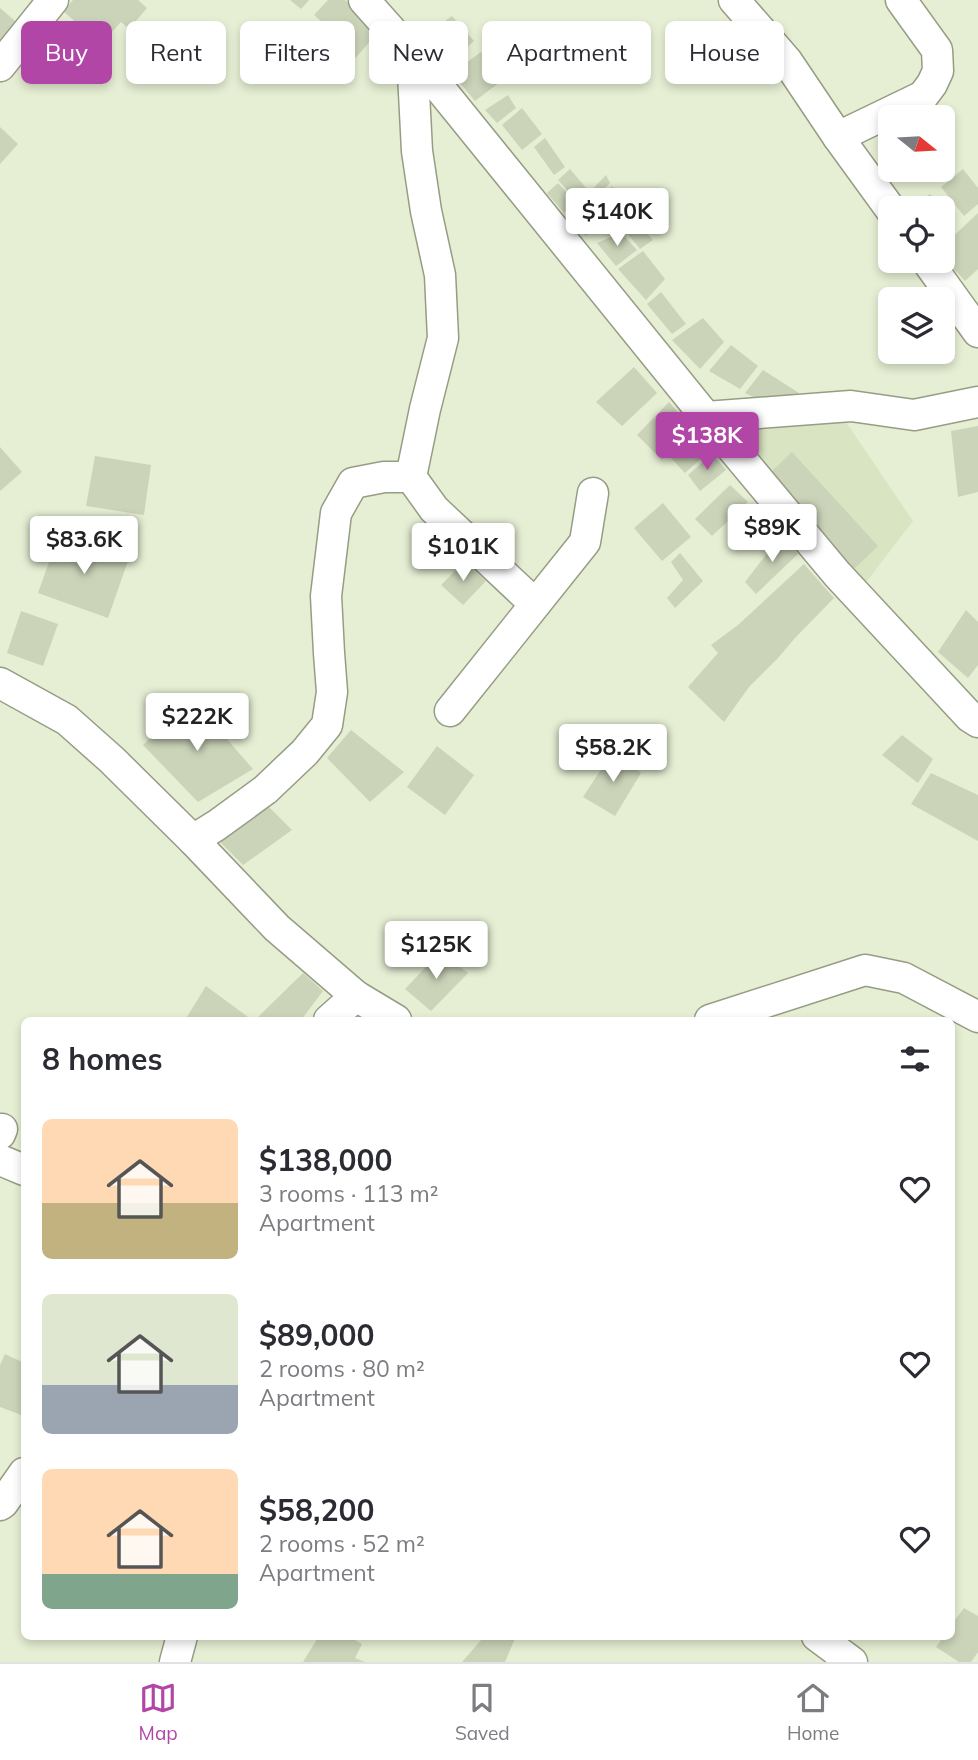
<!DOCTYPE html>
<html lang="en">
<head>
<meta charset="utf-8">
<style>
  body { margin:0; font-family:Mulish,sans-serif; background:#f2f2f3; color:#2b2b33; height:100vh; display:flex; flex-direction:column; font-size:26px; white-space:nowrap }
  * { box-sizing:border-box; margin:0 }
  p { font-size:23px; color:#7c7c81 }
  .icon { flex:none; width:38px; height:38px; fill:none; stroke:currentColor; stroke-width:2; stroke-linecap:round; stroke-linejoin:round }
  .map { position:relative; flex:1; overflow:hidden }
  .side { position:absolute; left:21px; top:1017px; width:934px; height:623px; display:flex; flex-direction:column; background:#fff; border-radius:10px; box-shadow:0 4px 10px #0003 }
  .side>* { flex:none }
  .banner { position:absolute; left:21px; top:21px; width:936px; height:63px; display:flex; gap:14px }
  .needle { width:46px; rotate:108deg }
  .controls { position:absolute; left:878px; top:105px; display:grid; gap:14px }
  .controls a { display:grid; place-items:center; width:77px; height:77px; border-radius:10px; background:#fff; box-shadow:0 4px 10px #0003; font-size:35px }
  .price { position:absolute; translate:-50% -60px; padding:0 16px; border-radius:7px; background:#fff; color:#222; font-size:23px; line-height:46px; filter:drop-shadow(0 2px 4px #0008) }
  .price::after { content:''; position:absolute; left:50%; top:42px; width:21px; height:16px; margin-left:-10px; background:inherit; clip-path:polygon(0 0,100% 0,50% 100%) }
  .price.on { background:#b246a6; color:#fff }
  ul { padding:0; list-style:none }
  li { display:flex; align-items:center; gap:21px; height:175px; padding:0 21px }
  li span { display:grid; place-items:center; flex:none; width:196px; height:140px; border-radius:10px; color:#555 }
  li>.icon { margin-inline-start:auto }
  span .icon { width:84px; height:84px; fill:#fffc; stroke-width:1 }
  li b { font-size:30px }
  h2 { display:flex; justify-content:space-between; align-items:center; height:84px; padding:0 21px; font-size:30px }
  .tag { padding:0 24px; border-radius:10px; background:#fff; box-shadow:0 4px 10px #0003; font-size:24px; line-height:63px }
  .tag.on { background:#b246a6; color:#fff }
  .tab-bar { display:flex; justify-content:space-around; align-items:center; height:98px; border-top:2px solid #e1e1e2; background:#fff; font-size:19px; color:#7c7c81 }
  .tab-bar a { display:grid; justify-items:center; gap:4px }
  .tab-bar .on { color:#b246a6 }
  .map>svg:first-child { display:block }
</style>
</head>
<body>
<div class="map">
<svg width="978" height="1662" viewBox="0 0 978 1662">
  <rect width="100%" height="100%" fill="#e6efd4"/>
  <path fill="#d9e4c2" d="M844,419L913,521L864,585L734,433Z"/>
  <g fill="#cbd4b9">
    <path d="M73,0H138L147,8L129,29L121,22L101,44L63,11Z"/>
    <path d="M290,0H309L301,9Z"/>
    <path d="M328,0H345L379,31L345,70L309,37L322,22L314,15Z"/>
    <path d="M0,8L21,26L0,45Z"/>
    <path d="M452,16L474,41L447,64L423,37Z"/>
    <path d="M50,28L76,46L51,77L26,55Z"/>
    <path d="M481,52L504,79L475,101L452,73Z"/>
    <path d="M508,95L516,108L497,123L485,110Z"/>
    <path d="M522,108L542,134L522,150L502,125Z"/>
    <path d="M0,127L18,144L0,164Z"/>
    <path d="M545,138L565,167L554,175L534,147Z"/>
    <path d="M570,169L587,189L575,199L558,180Z"/>
    <path d="M963,169L978,188V204L964,216L941,187Z"/>
    <path d="M606,175L610,183L573,224L567,216Z"/>
    <path d="M558,183L573,200L564,213L547,193Z"/>
    <path d="M612,186L620,198L586,236L575,226Z"/>
    <path d="M930,194L942,208H912Z"/>
    <path d="M943,210L952,222L943,229Z"/>
    <path d="M978,213V269L965,281L943,257V246Z"/>
    <path d="M635,219L653,240L640,249L623,228Z"/>
    <path d="M621,233L637,250L616,266L597,243Z"/>
    <path d="M643,251L665,279L646,300L618,269Z"/>
    <path d="M661,292L686,324L672,334L647,304Z"/>
    <path d="M703,318L724,342L700,369L672,340Z"/>
    <path d="M731,345L758,366L740,389L709,371Z"/>
    <path d="M634,367L657,393L622,426L596,402Z"/>
    <path d="M763,370L799,393L773,407L745,393Z"/>
    <path d="M669,402L691,427L662,460L637,435Z"/>
    <path d="M978,426V492L958,497L951,431Z"/>
    <path d="M694,431L709,451L685,473L670,457Z"/>
    <path d="M0,447L22,472L0,491Z"/>
    <path d="M792,452L878,546L854,569L768,475Z"/>
    <path d="M712,454L726,470L700,491L688,475Z"/>
    <path d="M95,456L151,465L144,515L86,506Z"/>
    <path d="M730,485L748,502L712,536L695,519Z"/>
    <path d="M663,503L691,537L662,561L634,528Z"/>
    <path d="M59,534L129,558L108,618L38,593Z"/>
    <path d="M782,534L798,554L756,594L745,582Z"/>
    <path d="M680,553L703,581L675,608L667,598L683,580L671,562Z"/>
    <path d="M464,562L486,581L463,605L441,585Z"/>
    <path d="M804,564L834,598L795,638L778,658L749,687L724,722L688,687L718,653L711,645L738,625Z"/>
    <path d="M966,610L978,622V665L968,678L938,652Z"/>
    <path d="M21,611L58,624L43,666L7,653Z"/>
    <path d="M191,698L253,769L198,802L143,745Z"/>
    <path d="M351,730L404,772L370,802L327,758Z"/>
    <path d="M902,735L933,759L918,783L882,755Z"/>
    <path d="M437,746L474,775L445,815L407,787Z"/>
    <path d="M613,751L641,773L615,816L583,797Z"/>
    <path d="M931,773L978,795V841L911,804Z"/>
    <path d="M264,802L292,830L243,865L212,834Z"/>
    <path d="M440,952L468,973L431,1011L405,989Z"/>
    <path d="M303,973L323,991L301,1020H255Z"/>
    <path d="M206,986L248,1017L244,1020H185Z"/>
    <path d="M5,1354L24,1363V1416L0,1407V1365Z"/>
    <path d="M964,1608L978,1616V1652L971,1662H959L936,1647L944,1636H952V1624Z"/>
    <path d="M319,1636H348L362,1644L355,1658L365,1662H303Z"/>
    <path d="M473,1636H516L505,1662H462L481,1640Z"/>
  </g>
  <g fill="none" stroke-linecap="round" stroke-linejoin="round">
    <g stroke="#959d84" stroke-width="33">
      <g id="minor">
        <path d="M364,0L412,54L706,417L851,406L914,415L978,402"/>
        <path d="M734,0L787,61L838,137L891,210"/>
        <path d="M0,66L53,0"/>
        <path d="M838,137L923,96L932,84L938,71L937,50L901,0"/>
        <path d="M927,261L978,332"/>
        <path d="M706,417L837,574L970,717L978,722"/>
        <path d="M411,477L425,409L443,338L440,275L426,211L417,151L412,54"/>
        <path d="M0,683L67,720L112,760L193,840L277,928L356,996L396,1020"/>
        <path d="M450,711L585,542L593,493"/>
        <path d="M193,840L217,825L265,790L305,752L327,725L332,692L329,653L326,596L336,513L353,483L384,477H411L434,509L535,604"/>
        <path d="M329,1020L356,996"/>
        <path d="M710,1020L865,970L904,978L978,1017"/>
        <path d="M0,1134L2,1129"/>
        <path d="M0,1160L24,1170"/>
        <path d="M0,1505L3,1503L24,1473"/>
        <path d="M817,1636L852,1662"/>
        <path d="M175,1662L182,1636"/>
      </g>
    </g>
    <use href="#minor" stroke="#fff" stroke-width="30"/>
  </g>
</svg>
<div class="controls">
<a><svg class="needle" viewBox="-14 -14 28 28"><path d="M0-13l5 13h-10z" fill="#e53935"/><path d="M0 13l5-13h-10z" fill="#7c7c81"/></svg></a>
<a><svg class="icon" aria-label="locate" viewBox="0 0 24 24"><circle cx="12" cy="12" r="6"/><path d="M12 2v4M12 18v4M2 12h4M18 12h4"/></svg></a>
<a><svg class="icon" aria-label="layers" viewBox="0 0 24 24"><path d="M12 4l9 5-9 5-9-5zM3 14l9 5 9-5"/></svg></a>
</div>
<b class="price" style="left:617px;top:248px">$140K</b>
<b class="price on" style="left:707px;top:472px">$138K</b>
<b class="price" style="left:772px;top:564px">$89K</b>
<b class="price" style="left:84px;top:576px">$83.6K</b>
<b class="price" style="left:463px;top:583px">$101K</b>
<b class="price" style="left:197px;top:753px">$222K</b>
<b class="price" style="left:613px;top:784px">$58.2K</b>
<b class="price" style="left:436px;top:981px">$125K</b>
<div class="banner">
<a class="tag on">Buy</a>
<a class="tag">Rent</a>
<a class="tag">Filters</a>
<a class="tag">New</a>
<a class="tag">Apartment</a>
<a class="tag">House</a>
</div>
<section class="side">
<h2>8 homes<svg class="icon" aria-label="filters" viewBox="0 0 24 24"><path d="M4 7h16M4 17h16"/><circle cx="9" cy="7" r="2"/><circle cx="15" cy="17" r="2"/></svg></h2>
<ul>
<li><span style="background:linear-gradient(#ffd9b3 60%,#c2b280 0)"><svg class="icon" aria-label="home" viewBox="0 0 24 24"><path d="M3 11l9-7 9 7M6 9v11h12V9"/></svg></span><div><b>$138,000</b><p>3 rooms · 113 m²</p><p>Apartment</p></div><svg class="icon" aria-label="heart" viewBox="0 0 24 24"><path d="M12 20l-8-8c-3-5 5-10 8-4 3-6 11-1 8 4z"/></svg></li>
<li><span style="background:linear-gradient(#dfe7d0 65%,#9aa5b1 0)"><svg class="icon" aria-label="home" viewBox="0 0 24 24"><path d="M3 11l9-7 9 7M6 9v11h12V9"/></svg></span><div><b>$89,000</b><p>2 rooms · 80 m²</p><p>Apartment</p></div><svg class="icon" aria-label="heart" viewBox="0 0 24 24"><path d="M12 20l-8-8c-3-5 5-10 8-4 3-6 11-1 8 4z"/></svg></li>
<li><span style="background:linear-gradient(#ffd9b3 75%,#7fa58c 0)"><svg class="icon" aria-label="home" viewBox="0 0 24 24"><path d="M3 11l9-7 9 7M6 9v11h12V9"/></svg></span><div><b>$58,200</b><p>2 rooms · 52 m²</p><p>Apartment</p></div><svg class="icon" aria-label="heart" viewBox="0 0 24 24"><path d="M12 20l-8-8c-3-5 5-10 8-4 3-6 11-1 8 4z"/></svg></li>
</ul>
</section>
</div>
<nav class="tab-bar">
<a class="on"><svg class="icon" aria-label="map" viewBox="0 0 24 24"><path d="M3 6l6-2 6 2 6-2v14l-6 2-6-2-6 2zM9 4v14M15 6v14"/></svg>Map</a>
<a><svg class="icon" aria-label="saved" viewBox="0 0 24 24"><path d="M7 4h10v16l-5-4-5 4z"/></svg>Saved</a>
<a><svg class="icon" aria-label="home" viewBox="0 0 24 24"><path d="M3 11l9-7 9 7M6 9v11h12V9"/></svg>Home</a>
</nav>
</body>
</html>
